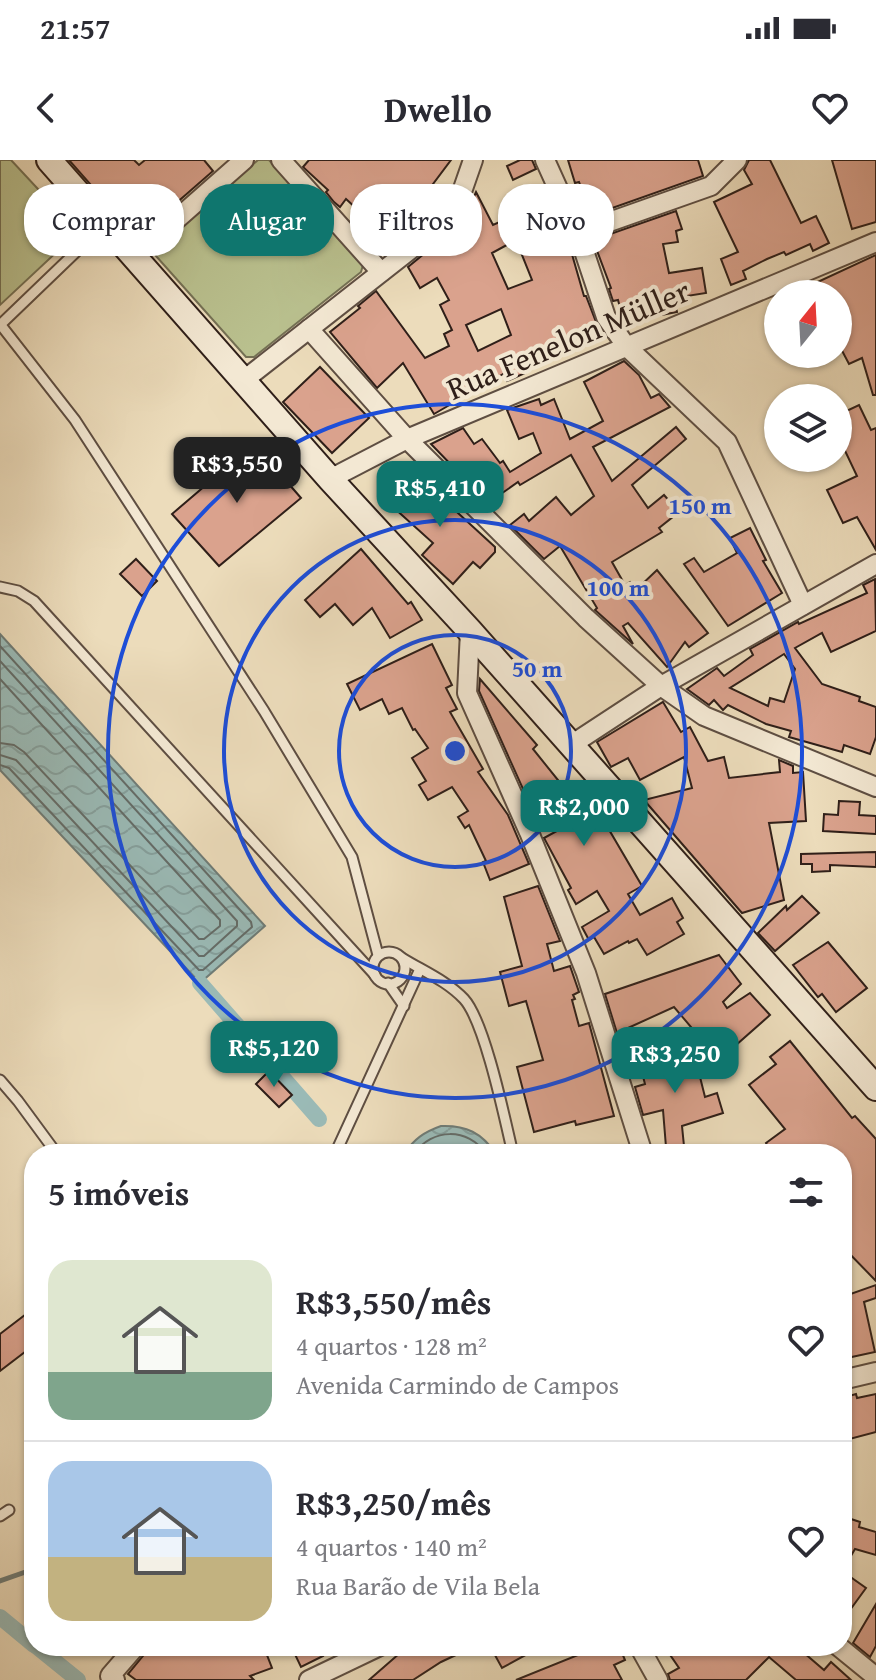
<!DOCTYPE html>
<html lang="pt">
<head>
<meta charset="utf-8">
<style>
  body { margin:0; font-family:"Gentium Book Plus",serif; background:#f2f2f3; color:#2b2b33; height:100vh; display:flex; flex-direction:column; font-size:30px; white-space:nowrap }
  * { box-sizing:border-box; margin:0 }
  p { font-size:26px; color:#7c7c81 }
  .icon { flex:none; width:44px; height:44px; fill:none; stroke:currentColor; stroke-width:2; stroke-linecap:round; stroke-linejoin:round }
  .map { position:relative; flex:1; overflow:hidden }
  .side { position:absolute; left:24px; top:984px; width:828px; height:512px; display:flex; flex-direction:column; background:#fff; border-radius:32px; box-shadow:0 2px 6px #0004 }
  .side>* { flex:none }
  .banner { position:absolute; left:24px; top:24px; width:828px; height:72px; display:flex; gap:16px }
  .needle { width:52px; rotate:18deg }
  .buttons { position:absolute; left:764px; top:120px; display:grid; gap:16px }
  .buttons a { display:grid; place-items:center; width:88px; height:88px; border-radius:50%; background:#fff; box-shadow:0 2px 6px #0004; font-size:40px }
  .price { position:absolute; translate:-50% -68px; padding:0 18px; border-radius:16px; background:#0f766e; color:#fff; font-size:26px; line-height:52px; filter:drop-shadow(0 2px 4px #0008) }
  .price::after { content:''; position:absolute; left:50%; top:48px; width:24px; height:18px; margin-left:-12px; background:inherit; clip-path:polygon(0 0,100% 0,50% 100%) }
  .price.active { background:#222; color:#fff }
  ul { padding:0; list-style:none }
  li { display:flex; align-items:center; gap:24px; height:200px; padding:0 24px }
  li+li { border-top:2px solid #e1e1e2 }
  li span { display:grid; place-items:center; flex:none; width:224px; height:160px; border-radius:24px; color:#555 }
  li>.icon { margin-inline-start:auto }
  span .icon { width:96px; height:96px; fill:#fffc; stroke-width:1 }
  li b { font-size:34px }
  h2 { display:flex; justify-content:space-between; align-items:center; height:96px; padding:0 24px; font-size:34px }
  .tag { padding:0 28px; border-radius:32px; background:#fff; box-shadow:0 2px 6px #0004; font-size:28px; line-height:72px }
  .tag.active { background:#0f766e; color:#fff }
  .status { display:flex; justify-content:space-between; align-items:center; height:56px; padding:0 40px; background:#fff; direction:ltr }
  .status svg { height:22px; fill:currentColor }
  header { display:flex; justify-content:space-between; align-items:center; height:104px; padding:0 24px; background:#fff; font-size:36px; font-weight:700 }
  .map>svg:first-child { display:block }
</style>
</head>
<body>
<div class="status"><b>21:57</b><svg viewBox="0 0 49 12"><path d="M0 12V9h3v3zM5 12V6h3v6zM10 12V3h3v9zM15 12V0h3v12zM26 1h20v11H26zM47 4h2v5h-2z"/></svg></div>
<header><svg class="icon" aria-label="back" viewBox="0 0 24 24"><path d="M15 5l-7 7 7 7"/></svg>Dwello<svg class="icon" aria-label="heart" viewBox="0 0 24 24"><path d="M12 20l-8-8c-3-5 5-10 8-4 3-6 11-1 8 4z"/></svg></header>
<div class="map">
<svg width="876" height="1520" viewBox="0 0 876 1520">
  <defs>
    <pattern id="water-waves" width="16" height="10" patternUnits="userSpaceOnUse" patternTransform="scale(2)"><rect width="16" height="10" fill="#9abab6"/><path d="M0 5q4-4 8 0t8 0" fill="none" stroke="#859f9c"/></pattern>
  </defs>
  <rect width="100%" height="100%" fill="#ecdcbb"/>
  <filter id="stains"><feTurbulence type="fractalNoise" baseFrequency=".0025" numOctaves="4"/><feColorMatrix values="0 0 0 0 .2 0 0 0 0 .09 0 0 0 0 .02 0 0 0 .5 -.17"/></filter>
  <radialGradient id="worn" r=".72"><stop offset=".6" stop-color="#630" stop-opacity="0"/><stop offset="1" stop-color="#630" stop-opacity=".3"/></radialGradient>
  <g fill="#b9c08e" stroke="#747054" stroke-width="2">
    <path d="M0,0H11L78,72L0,145Z"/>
    <path d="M258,0H269L363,105L361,112L254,197H246L156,96L155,87Z"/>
  </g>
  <g fill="url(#water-waves)" stroke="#6f7c77" stroke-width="2">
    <path d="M0,474L265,766L200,823L0,610Z"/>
    <path d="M441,966C466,965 482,973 496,994H404C414,979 424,972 441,966Z"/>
  </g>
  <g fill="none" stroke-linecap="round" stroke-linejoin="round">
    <g stroke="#646c68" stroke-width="2">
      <path d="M0,486L251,762L252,767L203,810H199L9,608L0,605"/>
      <path d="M0,501L237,761V766L204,796H199L16,600L0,595"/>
      <path d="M0,519L220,760V766L204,779H199L24,592L14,585L0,583"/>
      <path d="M414,994C432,968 468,967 486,994"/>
    </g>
    <path stroke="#6f7c77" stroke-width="5" d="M0,1421L34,1409"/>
    <g stroke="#9abab6" stroke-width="16">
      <path d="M200,823L319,959"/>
      <path d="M0,1457L34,1485"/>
      <path d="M36,1486L78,1520"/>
    </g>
  </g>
  <g fill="#daa28d" stroke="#2f1f19" stroke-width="2" fill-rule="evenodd">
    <path d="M69,0H134L139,5L145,0H204L213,11L174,45L170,40L133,73Z"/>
    <path d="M309,0H451L382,92L361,71L369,60L346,39L340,47L334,42L326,32L328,30L303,7Z"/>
    <path d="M520,0H532L536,9L513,20L507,6Z"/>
    <path d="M568,0H698L703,16L584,58L581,51L589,49L579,22L575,23Z"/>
    <path d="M749,0H770L801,63L816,56L829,83L813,91L810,84L786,95L784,92L767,99L743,111L746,119L731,125L721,99L738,92L714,42L752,24L744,10Z"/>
    <path d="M832,0H876V62L852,69Z"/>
    <path d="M476,32L493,65L547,41L563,75L565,74L567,77L584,136H586L601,175L549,192L551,198L523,209L525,213L507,221L503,214L434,254L403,203L377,228L330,172L360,148L358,146L376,131L425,198L449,186L444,174L452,170L440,145L449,140L437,118L420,128L408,107L436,84L456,72L454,66L472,54L469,48ZM516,80L532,120L508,129L492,93ZM501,149L511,175L478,191L466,165Z"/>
    <path d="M676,51L682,69L676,71L678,82L663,84L669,113L702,108L706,133L674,138L677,152L661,155L659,148L622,155L618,140L613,141L609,129L611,128L593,80Z"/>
    <path d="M876,95V235H873L862,198L849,204L838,183V134H813L809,126Z"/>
    <path d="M624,201L639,215L651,238L659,234L670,247L593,287L612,321L676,267L686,279L632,325L648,348L664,335L679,352L659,368L662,372L612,402L625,425L630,422L636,430L657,410L708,473L689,487L685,482L667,507L628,463L623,466L633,484L595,450L597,448L560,386L544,399L510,365L524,354L529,361L556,337L571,355L594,336L571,295L520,325L518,322L488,343L431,284L463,268L474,284L482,279L500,303L503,301L510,312L541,293L533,273L519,279L507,250L539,239L541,245L554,239L570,279L603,261L584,222Z"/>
    <path d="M320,207L369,258L332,293L283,242Z"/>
    <path d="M859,245L871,270L876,268V390L857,357L843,363L827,330L857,316L838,276V255Z"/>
    <path d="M254,284L301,338L219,406L172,354Z"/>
    <path d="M407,312L443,345L446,342L495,387V392L480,408L473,402L453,424L422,395L433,383L383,338Z"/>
    <path d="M750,368L766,400L763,401L782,433L728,466L684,404L694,398L704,412L737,393L730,378Z"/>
    <path d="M361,389L408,444L411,442L422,460L390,478L372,448L353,465L335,444L320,457L305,440Z"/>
    <path d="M136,399L157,421L142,436L120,414Z"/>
    <path d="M875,419L876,471L831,492L822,473L795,488L822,524L860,537L859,541L876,547V577L870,594L844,585L842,592L789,577L791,571L766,564L728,545L723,550L714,540L709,545L687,529L717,508L724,516L753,495L750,489L798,462L799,464L867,433L863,425ZM784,494L795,509L784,542L770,538L768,546L730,528Z"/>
    <path d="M432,484L452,525L446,528L457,549L450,552L483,609L478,612L508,655L529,704L490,720L483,702L486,701L469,665L465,668L458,657L468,651L452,627L428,640L419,625L426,621L412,598L428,588L415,569L413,570L402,548L389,554L382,539L360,550L347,524Z"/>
    <path d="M480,519L537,585L533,589L574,640L578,637L586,648L577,653L578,656L598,651L642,726L628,734L640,755L672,738L683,758L677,762L684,774L647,795L637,779L629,783L628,781L604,794L594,777L589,780L582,767L609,751L597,731L576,744L568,730L571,728L544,678L557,671L523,629L479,531Z"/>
    <path d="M663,542L681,572L690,567L708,601L724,597L729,618L780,612L779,600L793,606V613L803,612L806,661L769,663L784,740L742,753L644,640L692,628L684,597L640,620L628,598L611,607L597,582Z"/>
    <path d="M839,641L860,642L859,655L876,656V674L823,671L824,654L838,655Z"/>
    <path d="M876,692V707L830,705V711L812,712V704H801V694Z"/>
    <path d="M538,726L560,781L547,784L554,811L570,806L579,832L573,835L575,839L572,840L579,866L589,863L614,956L576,965L575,961L534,972L517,907L543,900L526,841L509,846L500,812L522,806L504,737Z"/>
    <path d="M802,736L819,753L775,791L758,773L786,746L787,750Z"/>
    <path d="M828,782L867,828L836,852L822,834L818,837L793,805Z"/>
    <path d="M719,795L741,824L723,842L727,848L750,833L770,855L719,900L674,847L617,873L605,834Z"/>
    <path d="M790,881L852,958L855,956L876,979V1121L842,1086V994H772L766,983L785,969L749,925L776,904L770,897Z"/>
    <path d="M671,894L673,903L695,897L705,937L717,933L723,953L682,966L684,986L666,987L663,950L643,955L635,927L645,924L639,901Z"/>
    <path d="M269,911L292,935L279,947L256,924Z"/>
    <path d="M876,1125V1138L864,1142L875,1192L847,1198L842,1174V1137Z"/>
    <path d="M34,1148V1185L0,1211V1174Z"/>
    <path d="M856,1234L857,1238L876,1234V1272L842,1281V1238Z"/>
    <path d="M842,1356L860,1362L859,1367L876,1372V1395L855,1389L842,1411L866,1428L842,1461Z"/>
    <path d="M876,1444V1486L870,1497L853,1483Z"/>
    <path d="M151,1486H280L267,1495L272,1508L250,1516L254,1520H136L128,1514Z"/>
    <path d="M291,1486H318L323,1496L301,1507Z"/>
    <path d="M408,1486H475L441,1502L413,1520H369Z"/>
    <path d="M490,1486H542L502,1508Z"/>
    <path d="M586,1486H619L625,1500L614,1505L622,1520H516L588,1491Z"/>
    <path d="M664,1486H796L824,1510L831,1502L851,1520H796L769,1497L746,1520H670L668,1514L679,1508Z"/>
  </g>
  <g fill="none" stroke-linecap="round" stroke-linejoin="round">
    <g stroke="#5e4e42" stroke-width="13">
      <g id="service">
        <path d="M0,164L75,260L264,551L352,697L378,795"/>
        <path d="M0,165L104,65"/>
        <path d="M0,427L18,431L34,441L375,815"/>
        <circle cx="389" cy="808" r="16"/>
        <path d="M402,798C423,811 447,821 464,839C485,862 505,960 513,994"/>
        <path d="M388,823L404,846"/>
        <path d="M0,920L18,941L57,994"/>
        <path d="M335,994L420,809"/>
        <path d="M0,1356L9,1350"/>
      </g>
    </g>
    <g stroke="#5e4e42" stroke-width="22">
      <g id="minor">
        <path d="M281,0L381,112"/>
        <path d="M545,0L578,73L606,157L626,186L727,282L803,445"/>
        <path d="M578,73L711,26L737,0"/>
        <path d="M135,96L244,0"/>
        <path d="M309,169L407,279L586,458L661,526L704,556L876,627"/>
        <path d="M244,220L425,78L457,46L473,0"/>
        <path d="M330,319L407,279L876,82"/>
        <path d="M470,471L467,533L529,672L586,813L643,994"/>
        <path d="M571,585L661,526L876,404"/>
        <path d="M842,1220L876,1212"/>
        <path d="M639,1486L658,1520"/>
        <path d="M838,1486L876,1517"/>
        <path d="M115,1520L110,1516L136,1486"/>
        <path d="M309,1520L380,1486"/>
      </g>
    </g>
    <g stroke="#2f1f19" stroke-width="28">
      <path id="secondary" d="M49,0L330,319L470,471L876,928"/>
    </g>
    <use href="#service" stroke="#f3e8d3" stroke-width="9"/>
    <use href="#minor" stroke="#f3e8d3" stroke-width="18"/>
    <use href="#secondary" stroke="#f3e8d3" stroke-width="24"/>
  </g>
  <g fill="none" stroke="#1d4ed8" stroke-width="4">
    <circle cx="455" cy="591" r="116"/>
    <circle cx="455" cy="591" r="231"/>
    <circle cx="455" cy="591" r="347"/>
  </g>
  <g text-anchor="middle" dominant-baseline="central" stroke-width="8" stroke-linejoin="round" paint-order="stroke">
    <g font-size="32" fill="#2f1f19" stroke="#f3e8d3">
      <text transform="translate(568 179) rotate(-23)">Rua Fenelon Müller</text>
    </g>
  </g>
  <circle cx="455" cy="591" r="12" fill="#1d4ed8" stroke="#f3e8d3" stroke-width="4"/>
  <g font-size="24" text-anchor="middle" font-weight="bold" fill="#1d4ed8" stroke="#f3e8d3" stroke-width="8" stroke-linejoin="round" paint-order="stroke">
    <text x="700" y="354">150 m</text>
    <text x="618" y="436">100 m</text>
    <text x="537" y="517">50 m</text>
  </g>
  <rect width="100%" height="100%" filter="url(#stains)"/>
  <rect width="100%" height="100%" fill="url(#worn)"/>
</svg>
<div class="buttons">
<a><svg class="needle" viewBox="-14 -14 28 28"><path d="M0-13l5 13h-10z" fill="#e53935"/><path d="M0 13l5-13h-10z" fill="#7c7c81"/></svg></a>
<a><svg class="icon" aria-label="layers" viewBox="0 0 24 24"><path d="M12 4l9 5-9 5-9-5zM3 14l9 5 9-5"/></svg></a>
</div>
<b class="price active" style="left:237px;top:345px">R$3,550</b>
<b class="price" style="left:440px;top:369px">R$5,410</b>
<b class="price" style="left:584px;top:688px">R$2,000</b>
<b class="price" style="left:274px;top:929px">R$5,120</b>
<b class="price" style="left:675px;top:935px">R$3,250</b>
<div class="banner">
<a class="tag">Comprar</a>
<a class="tag active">Alugar</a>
<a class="tag">Filtros</a>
<a class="tag">Novo</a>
</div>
<section class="side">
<h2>5 imóveis<svg class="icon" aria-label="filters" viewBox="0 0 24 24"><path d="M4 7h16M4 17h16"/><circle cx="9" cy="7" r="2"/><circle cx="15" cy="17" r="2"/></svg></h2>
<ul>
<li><span style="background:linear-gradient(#dfe7d0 70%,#7fa58c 0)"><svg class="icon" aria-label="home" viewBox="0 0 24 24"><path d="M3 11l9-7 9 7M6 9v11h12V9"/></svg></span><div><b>R$3,550/mês</b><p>4 quartos · 128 m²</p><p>Avenida Carmindo de Campos</p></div><svg class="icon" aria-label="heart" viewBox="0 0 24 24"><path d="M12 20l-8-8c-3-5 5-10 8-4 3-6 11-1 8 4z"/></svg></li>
<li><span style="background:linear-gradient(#a9c7e8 60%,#c2b280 0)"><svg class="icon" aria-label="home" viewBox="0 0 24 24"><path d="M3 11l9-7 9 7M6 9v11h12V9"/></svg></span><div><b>R$3,250/mês</b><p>4 quartos · 140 m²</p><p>Rua Barão de Vila Bela</p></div><svg class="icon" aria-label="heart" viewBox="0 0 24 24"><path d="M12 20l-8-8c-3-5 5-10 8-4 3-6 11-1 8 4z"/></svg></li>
</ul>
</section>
</div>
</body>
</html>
